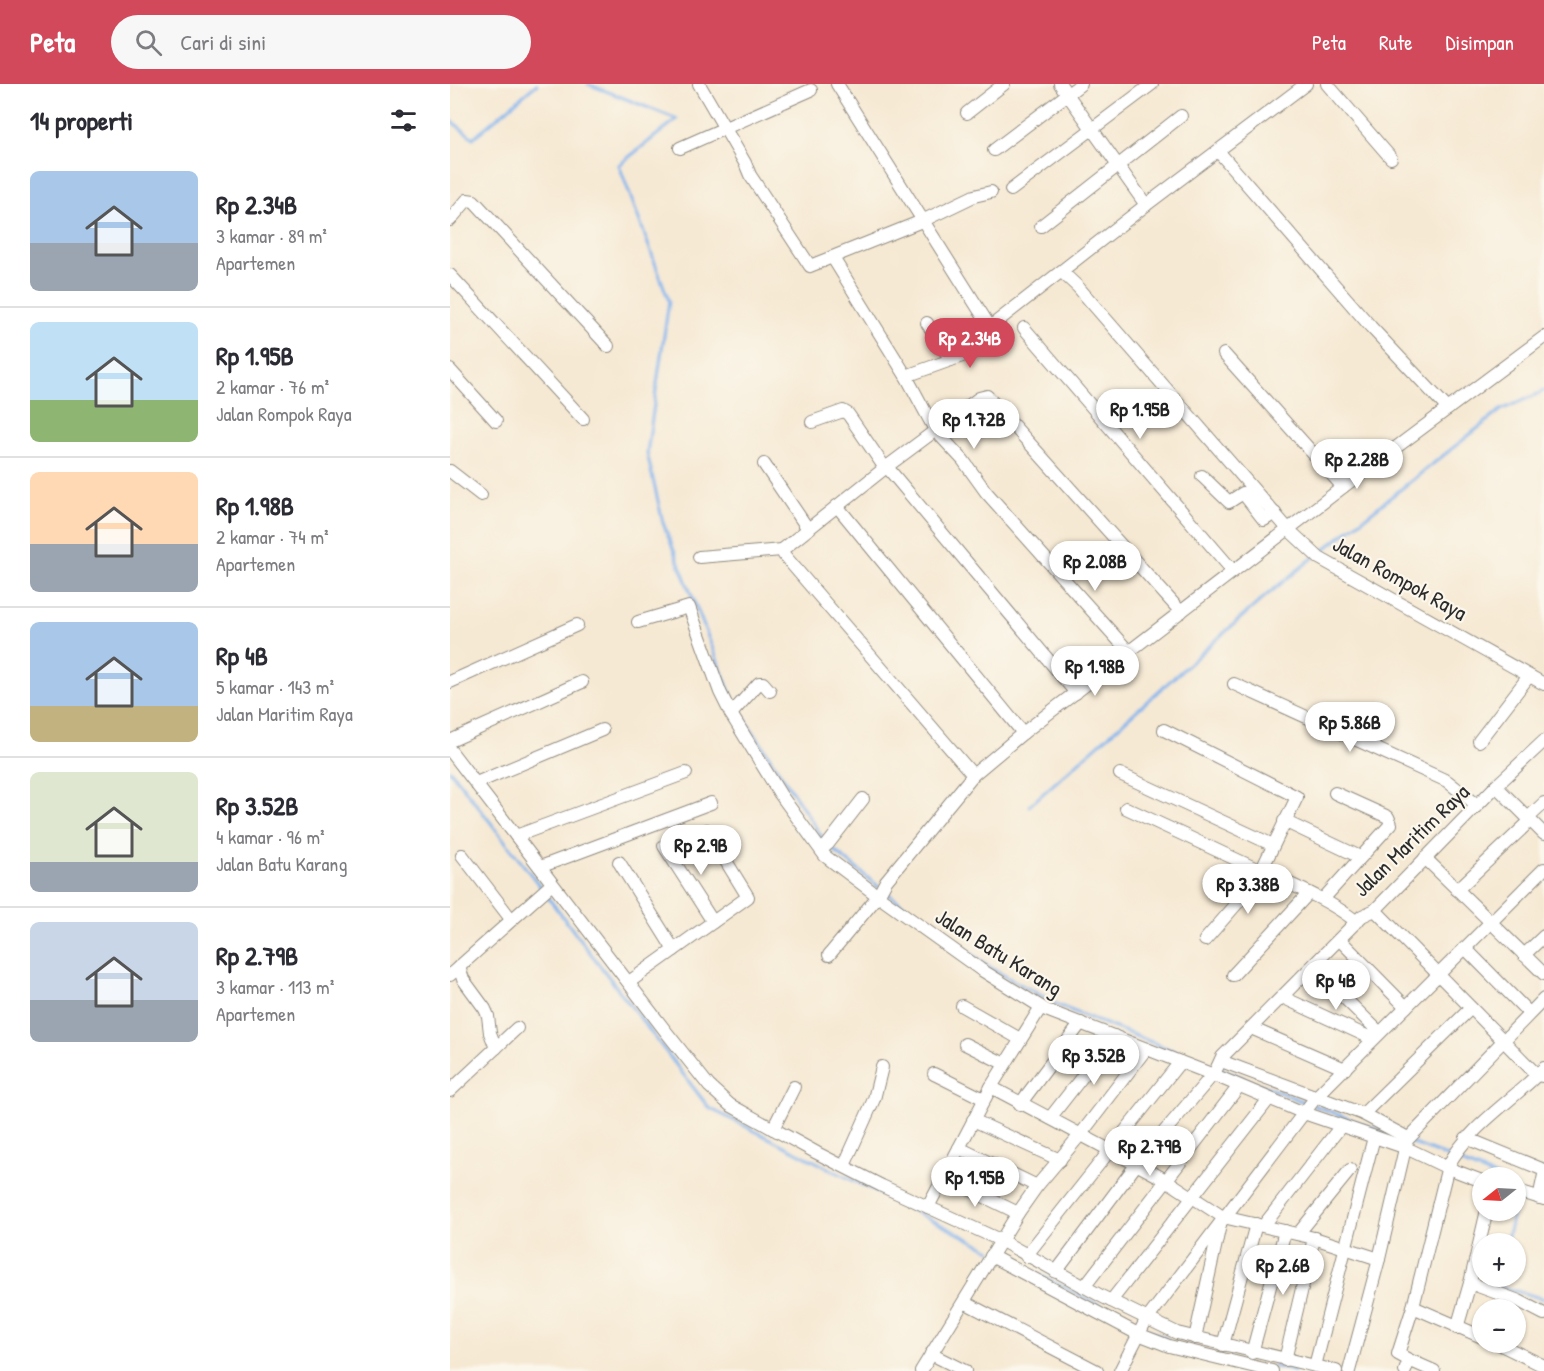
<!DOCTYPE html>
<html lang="id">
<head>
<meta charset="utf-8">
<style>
  body { margin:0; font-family:"Patrick Hand",sans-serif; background:#f7f7f7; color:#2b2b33; height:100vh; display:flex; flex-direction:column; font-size:22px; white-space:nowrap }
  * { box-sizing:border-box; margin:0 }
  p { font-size:20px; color:#7c7c81 }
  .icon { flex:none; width:33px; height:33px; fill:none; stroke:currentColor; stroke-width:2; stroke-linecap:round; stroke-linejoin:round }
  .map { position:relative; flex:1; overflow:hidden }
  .side { display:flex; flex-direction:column; background:#fff; width:450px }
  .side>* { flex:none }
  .needle { width:39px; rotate:252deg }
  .tools { position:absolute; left:1022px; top:1083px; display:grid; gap:12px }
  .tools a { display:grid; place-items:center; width:54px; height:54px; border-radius:50%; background:#fff; box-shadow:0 2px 4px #0004; font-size:30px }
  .price { position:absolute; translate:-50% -51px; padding:0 14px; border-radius:21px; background:#fff; color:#222; font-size:20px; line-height:39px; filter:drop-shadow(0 2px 3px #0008) }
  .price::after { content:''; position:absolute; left:50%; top:36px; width:18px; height:14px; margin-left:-9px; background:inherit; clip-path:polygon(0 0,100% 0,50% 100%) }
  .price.on { background:#d1495b; color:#fff }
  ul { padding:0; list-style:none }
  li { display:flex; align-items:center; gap:18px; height:150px; padding:0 30px }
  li+li { border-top:2px solid #e1e1e2 }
  li span { display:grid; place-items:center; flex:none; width:168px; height:120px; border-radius:9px; color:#555 }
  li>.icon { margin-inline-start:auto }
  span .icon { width:72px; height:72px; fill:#fffc; stroke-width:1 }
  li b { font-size:26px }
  h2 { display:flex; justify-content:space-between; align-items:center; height:72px; padding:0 30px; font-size:26px }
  header { display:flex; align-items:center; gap:36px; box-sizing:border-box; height:84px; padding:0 30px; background:#d1495b; color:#fff }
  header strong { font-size:28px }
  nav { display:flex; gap:33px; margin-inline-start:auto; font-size:21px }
  .search { width:420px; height:54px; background:#f7f7f7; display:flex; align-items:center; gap:15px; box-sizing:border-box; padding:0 21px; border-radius:33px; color:#7c7c81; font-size:22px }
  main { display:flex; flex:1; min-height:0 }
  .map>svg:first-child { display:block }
</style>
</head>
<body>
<header>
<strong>Peta</strong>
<div class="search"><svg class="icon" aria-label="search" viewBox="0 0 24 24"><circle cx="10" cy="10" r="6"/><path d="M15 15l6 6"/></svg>Cari di sini</div>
<nav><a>Peta</a><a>Rute</a><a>Disimpan</a></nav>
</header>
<main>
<section class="side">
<h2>14 properti<svg class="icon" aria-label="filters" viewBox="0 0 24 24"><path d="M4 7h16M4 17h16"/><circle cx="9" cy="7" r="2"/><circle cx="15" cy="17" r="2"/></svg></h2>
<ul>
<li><span style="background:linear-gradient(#a9c7e8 60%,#9aa5b1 0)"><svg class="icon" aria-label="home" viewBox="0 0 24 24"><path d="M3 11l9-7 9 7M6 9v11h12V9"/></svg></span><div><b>Rp 2.34B</b><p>3 kamar · 89 m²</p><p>Apartemen</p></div></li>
<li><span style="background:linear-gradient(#bfe0f5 65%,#8fb573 0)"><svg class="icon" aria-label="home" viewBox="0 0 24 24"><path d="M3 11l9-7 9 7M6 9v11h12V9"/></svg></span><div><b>Rp 1.95B</b><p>2 kamar · 76 m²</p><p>Jalan Rompok Raya</p></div></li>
<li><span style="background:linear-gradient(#ffd9b3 60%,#9aa5b1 0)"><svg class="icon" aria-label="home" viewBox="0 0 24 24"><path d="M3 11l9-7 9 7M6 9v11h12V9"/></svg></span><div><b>Rp 1.98B</b><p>2 kamar · 74 m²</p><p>Apartemen</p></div></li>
<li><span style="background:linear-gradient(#a9c7e8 70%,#c2b280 0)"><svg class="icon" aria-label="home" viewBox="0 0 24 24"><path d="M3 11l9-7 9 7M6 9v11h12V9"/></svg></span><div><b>Rp 4B</b><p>5 kamar · 143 m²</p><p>Jalan Maritim Raya</p></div></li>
<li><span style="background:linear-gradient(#dfe7d0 75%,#9aa5b1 0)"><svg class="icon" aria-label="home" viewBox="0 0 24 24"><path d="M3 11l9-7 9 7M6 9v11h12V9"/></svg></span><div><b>Rp 3.52B</b><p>4 kamar · 96 m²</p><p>Jalan Batu Karang</p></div></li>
<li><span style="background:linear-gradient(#c9d6e8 65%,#9aa5b1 0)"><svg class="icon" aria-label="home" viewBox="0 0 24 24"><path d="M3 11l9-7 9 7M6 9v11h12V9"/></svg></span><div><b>Rp 2.79B</b><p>3 kamar · 113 m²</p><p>Apartemen</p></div></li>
</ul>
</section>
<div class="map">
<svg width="1094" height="1287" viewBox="0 0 1094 1287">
  <rect width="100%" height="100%" fill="#fbf7ec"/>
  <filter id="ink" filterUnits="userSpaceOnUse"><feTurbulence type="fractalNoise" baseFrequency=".0167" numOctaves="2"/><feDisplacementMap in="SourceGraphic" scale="12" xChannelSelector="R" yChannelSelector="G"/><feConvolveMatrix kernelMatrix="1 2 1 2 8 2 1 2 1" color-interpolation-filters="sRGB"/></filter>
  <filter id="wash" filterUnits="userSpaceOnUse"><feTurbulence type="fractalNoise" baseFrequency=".008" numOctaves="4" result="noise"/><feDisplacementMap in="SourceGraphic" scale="24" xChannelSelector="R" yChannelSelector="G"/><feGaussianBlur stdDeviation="1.35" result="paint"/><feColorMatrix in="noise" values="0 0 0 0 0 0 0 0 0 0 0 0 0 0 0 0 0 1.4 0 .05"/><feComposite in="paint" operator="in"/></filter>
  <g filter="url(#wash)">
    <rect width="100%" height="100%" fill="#f6e9d3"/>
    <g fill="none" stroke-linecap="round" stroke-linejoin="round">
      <g stroke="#81b3ed" stroke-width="3">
        <path d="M138,0L227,35L169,81L219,217L197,369L213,439L285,621"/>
        <path d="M0,36L23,54L87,0"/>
        <path d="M870,469L1051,326L1094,307"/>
        <path d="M289,626L376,759"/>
        <path d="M0,686L92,805"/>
        <path d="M579,722L818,510L864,473"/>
        <path d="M380,763L429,803"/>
        <path d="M434,807L546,887L612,923L765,983"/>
        <path d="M96,811L259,1024L541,1166"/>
        <path d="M771,985L857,1019"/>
        <path d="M863,1021L941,1051"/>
        <path d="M959,1058L1000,1074"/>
        <path d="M1006,1077L1049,1094"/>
        <path d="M1065,1123L1067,1117"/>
        <path d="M1056,1160L1064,1126"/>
        <path d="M584,1188L691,1242"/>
        <path d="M1047,1192L1045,1201L1094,1215"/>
        <path d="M697,1245L717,1255"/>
        <path d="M823,1282L844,1287"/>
      </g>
    </g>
  </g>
  <g filter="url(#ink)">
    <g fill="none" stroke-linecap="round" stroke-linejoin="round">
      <g stroke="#908a7f" stroke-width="14">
        <g id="minor">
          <path d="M249,0L295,79L300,91L360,182L472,137L524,112L541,108"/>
          <path d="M387,0L540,243L696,121L856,0"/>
          <path d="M610,0L696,121"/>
          <path d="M877,0L941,74"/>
          <path d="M517,29L554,0"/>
          <path d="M230,64L361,6"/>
          <path d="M544,66L631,0"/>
          <path d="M768,67L921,243L998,325"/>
          <path d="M561,106L702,0"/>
          <path d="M0,136L17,116L24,117L158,262"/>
          <path d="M591,142L731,32"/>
          <path d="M383,174L456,292L485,346L513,376L536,408L679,568"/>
          <path d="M612,188L628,203L838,445L869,474L1094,600"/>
          <path d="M0,191L133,335"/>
          <path d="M477,239L501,276"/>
          <path d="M574,244L783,487"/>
          <path d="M0,286L46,337"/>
          <path d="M456,292L529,266C539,259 541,255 540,243"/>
          <path d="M362,338L393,327L398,330L435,384"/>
          <path d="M314,380L358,445"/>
          <path d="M437,383L626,609"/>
          <path d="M0,387L31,411"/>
          <path d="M752,392L779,418L793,409L814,436L825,429"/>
          <path d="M893,403L1094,253"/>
          <path d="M387,422L573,649"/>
          <path d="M249,473L332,466"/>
          <path d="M188,538L239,523L270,608L281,630L330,710L375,772L428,812L530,885L596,926L764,991L854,1029L954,1063L998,1084L1032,1097"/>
          <path d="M0,598L127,541"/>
          <path d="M784,600L997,697L1027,721"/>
          <path d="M281,630L309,599H313L320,607"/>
          <path d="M714,646L847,713L811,787C844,802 878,815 907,838"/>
          <path d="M0,657L132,598"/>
          <path d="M1029,657L1079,592"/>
          <path d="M0,666L217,949L259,1002L280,1021L367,1069L432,1102L550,1156L653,1213L727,1249L886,1287"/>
          <path d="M670,690L823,761"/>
          <path d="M523,691L573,649L893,403L774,270"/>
          <path d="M26,699L152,646"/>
          <path d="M1046,702L1094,750"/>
          <path d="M676,724L811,787L805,799L755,856"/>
          <path d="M1078,734L1094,719"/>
          <path d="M834,737L910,773"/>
          <path d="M66,752L236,689"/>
          <path d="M214,762L263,838"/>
          <path d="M371,766L378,760L413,715"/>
          <path d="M12,771L61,835"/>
          <path d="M975,774L1094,890"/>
          <path d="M169,778L224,866"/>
          <path d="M90,783L261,719"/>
          <path d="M1007,806L1080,737"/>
          <path d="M874,814L941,740L938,733L885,709"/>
          <path d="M925,826L1087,991L1093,992"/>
          <path d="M890,856L956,923"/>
          <path d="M1015,864L1079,929"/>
          <path d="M379,871L428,812L436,797L523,691L334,471L332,466L435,384L529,314L537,312L731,528"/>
          <path d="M1074,871L1094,852"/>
          <path d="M9,883L13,895L35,925L38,932L40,949L46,964"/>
          <path d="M863,883L929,948"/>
          <path d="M0,891L102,800"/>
          <path d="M783,891L859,809"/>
          <path d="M179,898L298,813L257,746"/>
          <path d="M832,913L923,955"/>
          <path d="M512,922L570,955"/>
          <path d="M801,944L895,985"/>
          <path d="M515,960L555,980"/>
          <path d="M771,977L913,1030L958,1054"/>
          <path d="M484,990L534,1015"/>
          <path d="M541,1003L716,1096L773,1133L864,1154L929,1175"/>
          <path d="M0,1007L67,944"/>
          <path d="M570,1020L631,939"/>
          <path d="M913,1030L1021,924"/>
          <path d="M600,1034L664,952"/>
          <path d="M523,1036L610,1076"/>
          <path d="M323,1045L344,1003"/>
          <path d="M1016,1054L1094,1086"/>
          <path d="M509,1064L587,1102"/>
          <path d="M394,1082L424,1015L432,983"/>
          <path d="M494,1093L568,1129"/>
          <path d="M1065,1106L1094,1115"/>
          <path d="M1089,1114L1094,1091"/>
          <path d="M478,1123L541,1003L591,923"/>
          <path d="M1037,1126L1020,1199L1069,1217L1094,1230"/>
          <path d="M814,1141L891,1042"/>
          <path d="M848,1150L900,1086"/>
          <path d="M541,1172L688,1250L719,1262L822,1287"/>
          <path d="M576,1172L730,978"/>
          <path d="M606,1188L686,1081L765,988L772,973L912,832L925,826L1046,702L1094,657"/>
          <path d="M634,1203L789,1002"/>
          <path d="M661,1217L819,1015"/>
          <path d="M514,1218L647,1287"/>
          <path d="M963,1223L998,1082C1020,1041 1063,1017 1094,984"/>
          <path d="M1007,1244L1020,1199"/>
          <path d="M745,1254L770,1141"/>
          <path d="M1045,1258L1094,1282"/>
          <path d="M773,1261L806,1140"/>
          <path d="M802,1269L835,1147"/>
          <path d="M481,1270L515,1287"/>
          <path d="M835,1276L864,1154"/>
          <path d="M959,1276L948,1270L963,1223L1032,1253"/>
          <path d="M865,1282L924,1053"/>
          <path d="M471,1287L568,1129L587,1102L631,1050L696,965"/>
          <path d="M670,1287L695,1238L866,1013L1094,785"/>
          <path d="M899,1287L929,1175L957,1056L1094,915"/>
          <path d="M955,1287L959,1276L984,1287"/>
        </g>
      </g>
      <use href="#minor" stroke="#fff" stroke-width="12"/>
    </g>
  </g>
  <g text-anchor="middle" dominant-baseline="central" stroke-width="4.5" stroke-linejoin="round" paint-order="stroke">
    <g font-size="22" fill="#2b2b2b" stroke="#fbf7ec">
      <text transform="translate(950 494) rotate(29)">Jalan Rompok Raya</text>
      <text transform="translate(961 756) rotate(-44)">Jalan Maritim Raya</text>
      <text transform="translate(549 868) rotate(32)">Jalan Batu Karang</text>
    </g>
  </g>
</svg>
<div class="tools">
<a><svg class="needle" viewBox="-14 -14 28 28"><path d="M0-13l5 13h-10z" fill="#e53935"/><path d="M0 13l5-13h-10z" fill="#7c7c81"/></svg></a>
<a>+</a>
<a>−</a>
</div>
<b class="price on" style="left:520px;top:285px">Rp 2.34B</b>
<b class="price" style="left:690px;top:356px">Rp 1.95B</b>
<b class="price" style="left:524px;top:366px">Rp 1.72B</b>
<b class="price" style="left:907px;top:406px">Rp 2.28B</b>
<b class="price" style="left:645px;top:508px">Rp 2.08B</b>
<b class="price" style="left:645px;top:613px">Rp 1.98B</b>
<b class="price" style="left:900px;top:669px">Rp 5.86B</b>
<b class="price" style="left:251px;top:792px">Rp 2.9B</b>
<b class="price" style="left:798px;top:831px">Rp 3.38B</b>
<b class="price" style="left:886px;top:927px">Rp 4B</b>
<b class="price" style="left:644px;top:1002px">Rp 3.52B</b>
<b class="price" style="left:700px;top:1093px">Rp 2.79B</b>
<b class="price" style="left:525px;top:1124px">Rp 1.95B</b>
<b class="price" style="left:833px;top:1212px">Rp 2.6B</b>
</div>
</main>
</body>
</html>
